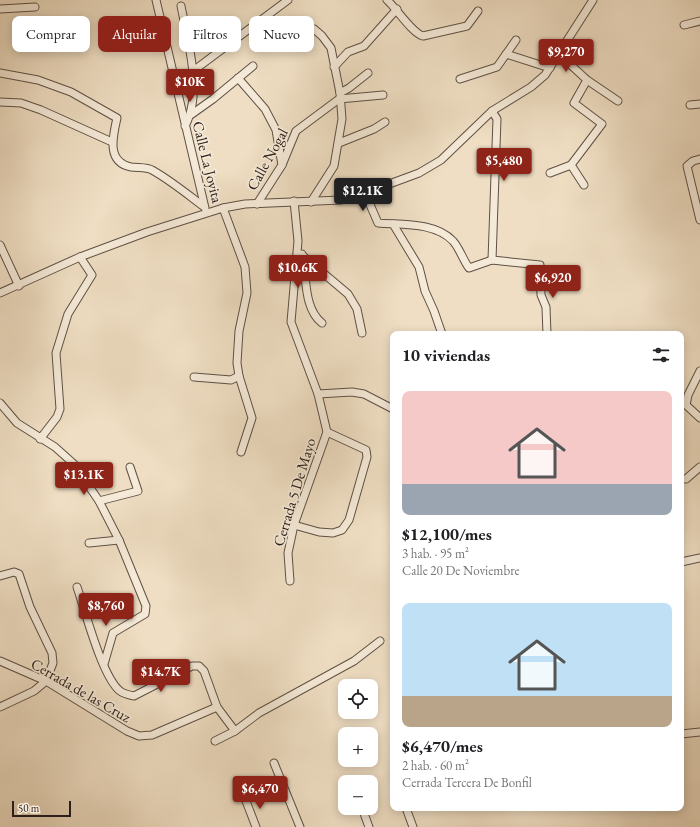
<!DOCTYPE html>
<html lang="es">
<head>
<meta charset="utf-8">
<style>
  body { margin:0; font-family:"EB Garamond",serif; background:#f2f2f2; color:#202124; height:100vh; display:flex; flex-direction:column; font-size:15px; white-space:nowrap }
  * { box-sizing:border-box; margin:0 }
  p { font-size:13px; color:#757577 }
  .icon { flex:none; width:22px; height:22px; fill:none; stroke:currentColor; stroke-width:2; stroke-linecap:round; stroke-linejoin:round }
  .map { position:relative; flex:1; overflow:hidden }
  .drawer { position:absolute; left:390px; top:331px; width:294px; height:480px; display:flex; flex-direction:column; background:#fff; border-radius:8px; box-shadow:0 2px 10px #0003 }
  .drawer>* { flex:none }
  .hud { position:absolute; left:12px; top:16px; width:318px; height:36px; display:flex; gap:8px }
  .fabs { position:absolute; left:338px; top:679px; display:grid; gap:8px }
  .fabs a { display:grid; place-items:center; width:40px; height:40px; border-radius:8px; background:#fff; box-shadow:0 2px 10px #0003; font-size:20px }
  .scale { position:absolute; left:12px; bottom:10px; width:59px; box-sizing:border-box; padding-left:4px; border:2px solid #2d201a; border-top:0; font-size:11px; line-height:14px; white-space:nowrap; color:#2d201a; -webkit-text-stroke:3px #f5ead8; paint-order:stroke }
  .price { position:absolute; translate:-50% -34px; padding:0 9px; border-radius:4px; background:#8f2418; color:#fff; font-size:13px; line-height:26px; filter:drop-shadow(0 1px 2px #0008) }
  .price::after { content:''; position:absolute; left:50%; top:24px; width:12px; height:9px; margin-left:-6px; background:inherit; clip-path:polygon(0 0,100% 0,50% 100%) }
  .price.current { background:#222; color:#fff }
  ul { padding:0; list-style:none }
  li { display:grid; align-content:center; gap:8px; height:212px; padding:0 12px }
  li span { display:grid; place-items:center; height:124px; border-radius:8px; color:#555 }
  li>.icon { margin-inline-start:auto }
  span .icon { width:72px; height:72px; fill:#fffc; stroke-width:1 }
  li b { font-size:17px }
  h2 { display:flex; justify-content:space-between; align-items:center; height:48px; padding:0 12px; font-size:17px }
  .pill { padding:0 14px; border-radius:8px; background:#fff; box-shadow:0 2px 10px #0003; font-size:14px; line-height:36px }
  .pill.current { background:#8f2418; color:#fff }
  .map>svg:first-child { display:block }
</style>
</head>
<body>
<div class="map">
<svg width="700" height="827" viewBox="0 0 700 827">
  <rect width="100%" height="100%" fill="#efdec3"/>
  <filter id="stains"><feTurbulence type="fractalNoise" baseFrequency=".005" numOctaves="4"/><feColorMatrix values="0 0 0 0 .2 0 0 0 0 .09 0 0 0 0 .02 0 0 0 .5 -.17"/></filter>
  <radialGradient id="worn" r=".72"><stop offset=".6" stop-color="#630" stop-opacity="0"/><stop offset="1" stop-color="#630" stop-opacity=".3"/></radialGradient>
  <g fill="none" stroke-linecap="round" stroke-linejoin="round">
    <g stroke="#5e5044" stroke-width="9">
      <g id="street">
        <path d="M156,0L205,208"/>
        <path d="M387,0C397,9 412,33 423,36L467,26L478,11"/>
        <path d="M181,6C188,42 203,92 185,126"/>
        <path d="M0,9L35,7"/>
        <path d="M684,25L700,21"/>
        <path d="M506,54L550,68"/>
        <path d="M559,54L587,80L618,101"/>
        <path d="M334,67L348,52L364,46L397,9"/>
        <path d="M193,71L288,0"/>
        <path d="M0,73L38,80L71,92L117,118C113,136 106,162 131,167C138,168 147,167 152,170C170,180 187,194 203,206"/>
        <path d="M238,78L265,109L276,130L282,165"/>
        <path d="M460,79L497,67L516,40"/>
        <path d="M340,93L349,88L368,73"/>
        <path d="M0,102L21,103L41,110L112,142"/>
        <path d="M690,105L700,104"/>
        <path d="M192,114L213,99L253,66"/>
        <path d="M339,143L374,129L385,122"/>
        <path d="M700,159L693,161L687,166L700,220"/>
        <path d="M550,173L571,165"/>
        <path d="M584,185L571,165L602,124L574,103L587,80"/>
        <path d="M365,193L378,223C402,225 435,222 453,241C460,249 463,260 469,268L492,260L540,265L541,295L546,307L547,334"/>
        <path d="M311,202L334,166L342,119L340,93L331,48L322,36L314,29"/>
        <path d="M257,204L282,165L296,131L339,99L383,95"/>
        <path d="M223,208L245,267L247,293L239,331L237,363L239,376L252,418L241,452"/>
        <path d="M393,224L419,267L425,291L434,311L442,334"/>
        <path d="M0,245L19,286"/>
        <path d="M302,254C307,276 303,308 322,323"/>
        <path d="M303,256L348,294L357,309L362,333"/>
        <path d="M492,260L497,119L492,111"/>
        <path d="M0,293L80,257L147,232L223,208L245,204L341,200L365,193L419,173L441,160L492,111L531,87L545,75L593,0"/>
        <path d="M700,371L688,395L686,405L700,418"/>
        <path d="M194,377L231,380L239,376"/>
        <path d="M318,394L352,392L364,394L393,409"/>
        <path d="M0,403L17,423L55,447L74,464L99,501L119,540L146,606L145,614L113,633L104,664"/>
        <path d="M40,439L57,417L60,409L56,353L68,314L92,275L80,257"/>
        <path d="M681,479H686L700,467"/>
        <path d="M99,501L138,491L130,467"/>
        <path d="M294,525L319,532L333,533L342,530L349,520L367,457L366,450L327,432"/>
        <path d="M89,543L119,540"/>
        <path d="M681,562L700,558"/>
        <path d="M0,576L14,572L19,574L30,607L52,653L53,663L46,681L34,691L0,707"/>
        <path d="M290,581L288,553L294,525L327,432L318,394L291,322L298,241L294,201"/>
        <path d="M77,587C85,610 102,677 120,691C124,694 129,695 134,696L192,666H199L204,671L217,707L235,731"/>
        <path d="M0,661L46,681L127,731L139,736L152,735L217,707"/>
        <path d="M681,734L700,732"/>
        <path d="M215,741L235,731L259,713L354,661L380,641"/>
        <path d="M274,763L300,827"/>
        <path d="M246,801L256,827"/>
        <path d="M362,808L369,827"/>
        <path d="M406,808L413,827"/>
      </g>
    </g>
    <use href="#street" stroke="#f5ead8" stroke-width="7"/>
  </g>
  <g text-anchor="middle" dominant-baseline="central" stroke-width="3.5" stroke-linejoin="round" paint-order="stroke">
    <g font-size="15" fill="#2d201a" stroke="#f5ead8">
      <text transform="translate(267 159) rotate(-61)">Calle Nogal</text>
      <text transform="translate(208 162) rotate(76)">Calle La Joyita</text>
      <text transform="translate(294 492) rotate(-73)">Cerrada 5 De Mayo</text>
      <text transform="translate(81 690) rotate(30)">Cerrada de las Cruz</text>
    </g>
  </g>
  <rect width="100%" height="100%" filter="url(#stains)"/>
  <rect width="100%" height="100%" fill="url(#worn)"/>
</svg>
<div class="fabs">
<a><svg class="icon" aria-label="locate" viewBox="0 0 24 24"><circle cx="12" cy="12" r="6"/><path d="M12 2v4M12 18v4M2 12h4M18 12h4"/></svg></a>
<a>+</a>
<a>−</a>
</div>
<div class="scale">50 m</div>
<b class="price" style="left:566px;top:73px">$9,270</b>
<b class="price" style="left:190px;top:103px">$10K</b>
<b class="price" style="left:504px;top:182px">$5,480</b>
<b class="price current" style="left:363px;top:212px">$12.1K</b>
<b class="price" style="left:298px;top:289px">$10.6K</b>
<b class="price" style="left:553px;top:299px">$6,920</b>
<b class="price" style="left:84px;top:496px">$13.1K</b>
<b class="price" style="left:106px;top:627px">$8,760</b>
<b class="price" style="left:161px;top:693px">$14.7K</b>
<b class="price" style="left:260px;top:810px">$6,470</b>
<div class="hud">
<a class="pill">Comprar</a>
<a class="pill current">Alquilar</a>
<a class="pill">Filtros</a>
<a class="pill">Nuevo</a>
</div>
<section class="drawer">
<h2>10 viviendas<svg class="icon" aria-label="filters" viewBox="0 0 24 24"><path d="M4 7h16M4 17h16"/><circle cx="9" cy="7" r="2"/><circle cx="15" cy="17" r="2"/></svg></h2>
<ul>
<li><span style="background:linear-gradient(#f6c9c9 75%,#9aa5b1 0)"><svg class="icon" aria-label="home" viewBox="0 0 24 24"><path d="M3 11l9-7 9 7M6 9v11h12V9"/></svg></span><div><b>$12,100/mes</b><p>3 hab. · 95 m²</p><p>Calle 20 De Noviembre</p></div></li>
<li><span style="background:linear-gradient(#bfe0f5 75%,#b9a48a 0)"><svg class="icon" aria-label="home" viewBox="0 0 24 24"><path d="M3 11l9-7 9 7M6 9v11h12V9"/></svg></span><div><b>$6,470/mes</b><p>2 hab. · 60 m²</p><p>Cerrada Tercera De Bonfil</p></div></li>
</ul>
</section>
</div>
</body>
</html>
